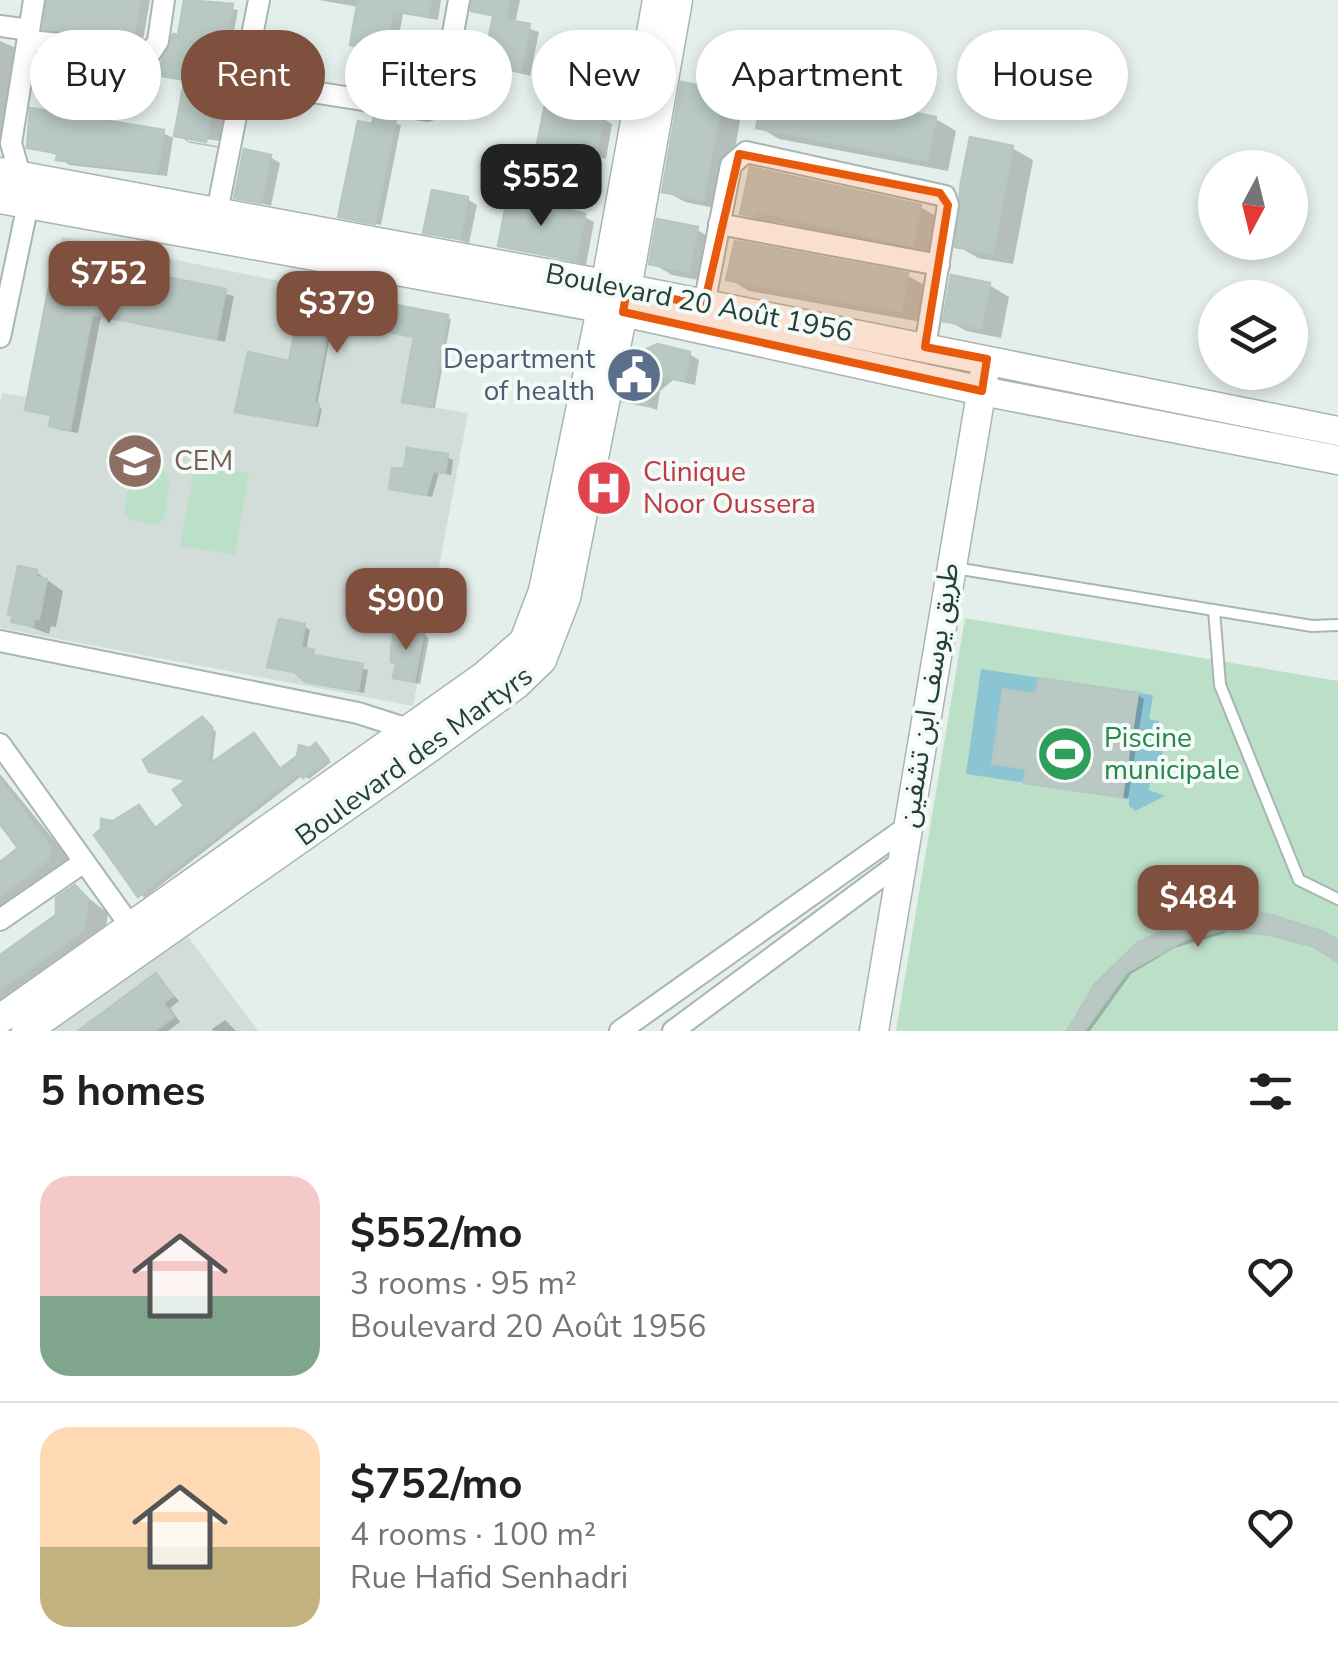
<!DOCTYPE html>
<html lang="en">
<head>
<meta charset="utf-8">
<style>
  body { margin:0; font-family:"Nunito Sans","Noto Sans Arabic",sans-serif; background:#f2f2f2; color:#202124; height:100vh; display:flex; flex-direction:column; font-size:38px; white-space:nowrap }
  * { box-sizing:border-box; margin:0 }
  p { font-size:32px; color:#757577 }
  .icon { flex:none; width:55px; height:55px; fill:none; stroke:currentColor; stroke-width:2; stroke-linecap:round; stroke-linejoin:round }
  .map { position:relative; height:1031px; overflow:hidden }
  .sheet { display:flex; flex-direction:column; background:#fff; flex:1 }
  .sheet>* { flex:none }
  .top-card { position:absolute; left:30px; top:30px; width:1280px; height:90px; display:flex; gap:20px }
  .needle { width:65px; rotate:187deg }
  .buttons { position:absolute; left:1198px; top:150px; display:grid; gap:20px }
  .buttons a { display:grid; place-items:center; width:110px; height:110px; border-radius:50%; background:#fff; box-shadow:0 5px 15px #0003; font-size:50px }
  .price { position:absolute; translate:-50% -85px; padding:0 22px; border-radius:20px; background:#7f503d; color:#fff; font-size:32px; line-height:65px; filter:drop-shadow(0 2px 5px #0008) }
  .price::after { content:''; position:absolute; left:50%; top:60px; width:30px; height:22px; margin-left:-15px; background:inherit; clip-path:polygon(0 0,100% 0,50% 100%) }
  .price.current { background:#222; color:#fff }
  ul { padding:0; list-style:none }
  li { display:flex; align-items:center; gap:30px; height:250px; padding:0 40px }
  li+li { border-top:2px solid #e0e0e0 }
  li span { display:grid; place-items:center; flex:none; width:280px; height:200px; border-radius:30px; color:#555 }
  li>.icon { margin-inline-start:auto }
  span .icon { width:120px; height:120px; fill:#fffc; stroke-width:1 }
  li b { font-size:42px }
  h2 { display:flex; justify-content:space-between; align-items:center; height:120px; padding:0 40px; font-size:42px }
  .pill { padding:0 35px; border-radius:45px; background:#fff; box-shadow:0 5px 15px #0003; font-size:35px; line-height:90px }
  .pill.current { background:#7f503d; color:#fff }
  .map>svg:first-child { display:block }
</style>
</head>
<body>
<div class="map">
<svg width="1338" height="1031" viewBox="0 0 1338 1031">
  <rect width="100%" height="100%" fill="#e4eeea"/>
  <g fill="#d2ddd9">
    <path d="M62,237L448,315L432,407L468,413L413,706L0,628V402L2,393L28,397Z"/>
    <path d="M184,931L258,1031H50Z"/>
  </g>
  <g fill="#bcdfc8">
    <path d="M195,464L249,473L235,555L180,546Z"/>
    <path d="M140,465L163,470L170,479L164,520L156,525L132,521L124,513L131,471Z"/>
    <path d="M965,618L1338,681V1031H896Z"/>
  </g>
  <path fill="#8bc4d3" d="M981,669L1153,695L1149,719L1159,721L1157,735L1165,737L1159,772L1151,771L1149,790L1165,796L1135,811L1129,806V798L966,774Z"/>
  <g fill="#0003" fill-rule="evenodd">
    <path d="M50,0H150L143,40L55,33L46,27Z"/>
    <path d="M187,0L238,10L231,47L199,42L192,82L160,74L180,37Z"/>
    <path d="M319,0H441L438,20L403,14L395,56L352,44L359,7Z"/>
    <path d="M474,0H520L515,24L539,32L530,76L486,64L496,18L474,10Z"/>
    <path d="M299,40L309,46L302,79L262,68Z"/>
    <path d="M0,41L16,48L5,108L11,111L7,137L0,136Z"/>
    <path d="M414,84L420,88L419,96L382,87Z"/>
    <path d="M723,93L743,104L724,210L685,202L665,191Z"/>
    <path d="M214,96L227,104L220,148L190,143L177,135ZM188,136L219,141L218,146L188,141Z"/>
    <path d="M376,118L401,125L381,225L341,216Z"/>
    <path d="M602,118L612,124L606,159L540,143Z"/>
    <path d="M936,119L956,131L948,171L779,139L759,127Z"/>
    <path d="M163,133L173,138L167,176L69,165L60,156L29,147Z"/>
    <path d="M1012,148L1033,160L1013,264L978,258L958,246Z"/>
    <path d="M270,157L280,163L271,206L237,196Z"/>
    <path d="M467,199L477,205L469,243L426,231Z"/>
    <path d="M920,207L941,219L933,256L777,222L776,227L763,224L742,212Z"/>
    <path d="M584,217L594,222L586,265L501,245Z"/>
    <path d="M697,230L717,241L709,282L672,275L652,263Z"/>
    <path d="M108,268L234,296L225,342L101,317L78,433L60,430L52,425L53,416L28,408L69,284L106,276Z"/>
    <path d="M908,276L928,287L921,322L749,291L729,279Z"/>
    <path d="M989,285L1009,297L1001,338L966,331L946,319Z"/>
    <path d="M306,290L451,319L435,408L409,403L416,337L333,320L317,406L322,409L318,427L241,412L291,364Z"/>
    <path d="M689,354L699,360L695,385L673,380L660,391L657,410L626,400Z"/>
    <path d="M447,457L453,460L451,475L439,473L432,497L392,488L406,472Z"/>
    <path d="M36,572L63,591L56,627L51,626L49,634L14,621Z"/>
    <path d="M304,626L310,630L306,651L318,659L368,670L364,693L315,684L300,674L270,666Z"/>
    <path d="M423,635L429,638L420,684L402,680L396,677Z"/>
    <path d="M1138,695L1144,699L1128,799L1033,785L1026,781L1028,770L994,762L1038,697Z"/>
    <path d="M206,723L216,732L212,765L254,736L282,771L316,746L331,762L309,779L303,775L144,898L114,823L139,808L157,830L188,807L190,781L151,771Z"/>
    <path d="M0,774L71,861L0,922V865L21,849L0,822Z"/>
    <path d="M75,888L108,913L104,942L0,1016V958L58,916Z"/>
    <path d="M1219,916H1267L1338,944V959L1319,948L1276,936L1229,932L1174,948L1131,974L1090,1031H1072L1086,1009L1082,1006L1117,962L1139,944L1165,931Z"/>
    <path d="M156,976L179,1001L170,1008L180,1022L168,1031H81Z"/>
    <path d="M225,1020L236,1031H213L212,1029Z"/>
  </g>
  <g fill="#b9c8c3" stroke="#b6c7c1" stroke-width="2.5">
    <path d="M47,0H140L134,37L43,29Z"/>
    <path d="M184,0L233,4L225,45L193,40L186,80L156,75L173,34L178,35Z"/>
    <path d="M358,0H431L428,16L393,10L386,52L350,45Z"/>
    <path d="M472,0H509L506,18L471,11Z"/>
    <path d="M493,17L530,24L520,72L483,65Z"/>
    <path d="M267,32L300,38L293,75L259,70Z"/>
    <path d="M381,76L415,82L413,94L379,88Z"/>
    <path d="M681,82L724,90L703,200L662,192Z"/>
    <path d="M766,84L936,117L927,161L756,128Z"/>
    <path d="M183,88L215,93L206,142L174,136Z"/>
    <path d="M545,105L603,116L596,155L537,144Z"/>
    <path d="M30,108L164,130L157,172L56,160L58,153L27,148Z"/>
    <path d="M374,116L396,119L375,224L338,217L358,121L372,124Z"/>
    <path d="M970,137L1013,146L993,254L955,247L961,182Z"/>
    <path d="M244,149L271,155L261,203L234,198Z"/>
    <path d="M750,167L921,205L913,246L757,212L756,217L740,214Z"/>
    <path d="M432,190L468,197L460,239L423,233Z"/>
    <path d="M508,194L585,214L576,261L498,246Z"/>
    <path d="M657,219L698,227L689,272L649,264Z"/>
    <path d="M735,241L908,273L901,312L726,280Z"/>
    <path d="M106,265L226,289L216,339L92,314L70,430L49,426L51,415L25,410L49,286L54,278L68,281L83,269L104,273Z"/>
    <path d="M951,275L990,283L981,328L943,321Z"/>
    <path d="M304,287L448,315L431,407L402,402L414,337L330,320L314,403L319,404L315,426L235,412L248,352L289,361Z"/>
    <path d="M657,344L690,352L685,381L662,376L651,385L647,406L623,401L632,356Z"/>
    <path d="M407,448L448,454L445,473L433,471L426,495L389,489L392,468L404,469Z"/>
    <path d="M18,566L37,570L36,577L47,579L39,619L34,618L33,626L11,622L13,615L8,614Z"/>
    <path d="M279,619L305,624L301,647L314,650L313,655L363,664L358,691L306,682L294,672L267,667Z"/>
    <path d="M395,627L424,632L414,682L393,678L396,663L391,662V648Z"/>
    <path d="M1039,678L1138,693L1122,797L1024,783L1026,769L992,764L1003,689L1036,694Z"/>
    <path d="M202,717L212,727L208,765L254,733L280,769L297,756L299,745L309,748L316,743L328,759L303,778L299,773L138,897L94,835L101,829V819L113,821L139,805L155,828L184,806L173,790L186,780L149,772L143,760Z"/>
    <path d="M0,780L51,848L48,860L0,896V862L18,848L0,824Z"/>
    <path d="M75,885L88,899L84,930L0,990V955L56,915V898Z"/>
    <path d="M1243,913L1268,914L1321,931L1338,940V962L1312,946L1269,935L1223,930L1187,939L1127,972L1084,1031H1067L1095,984L1138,942L1190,920Z"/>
    <path d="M156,973L173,996L163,1003L174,1017L154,1031H78Z"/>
  </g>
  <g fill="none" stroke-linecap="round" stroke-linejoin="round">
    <g stroke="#a6b6b1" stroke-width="14">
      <g id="service">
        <path d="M955,568L1312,626L1338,625"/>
        <path d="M1214,610L1220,685L1299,880L1338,899"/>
      </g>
    </g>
    <g stroke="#a6b6b1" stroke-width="24">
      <g id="minor">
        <path d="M0,26L29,30"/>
        <path d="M28,41L151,52L158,41L164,0"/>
        <path d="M243,81L427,110L442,94L459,0"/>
        <path d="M217,212L259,0"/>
        <path d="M719,224L939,265"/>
        <path d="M704,305L731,165L746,152L945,196L948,205L925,347"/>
        <path d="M0,337L28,204L11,143L34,0"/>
        <path d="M0,641L358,713L408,729L415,736"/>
        <path d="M0,744L139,938"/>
        <path d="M0,920L84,862"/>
        <path d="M620,1031L907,827"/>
        <path d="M673,1031L902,861"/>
      </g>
    </g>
    <g stroke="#a6b6b1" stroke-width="31">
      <g id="tertiary">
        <path d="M0,172L605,284L1338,431"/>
        <path d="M0,199L623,312L982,391L1338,460"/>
        <path d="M0,1019L484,676L524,641L543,591L601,309L657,0"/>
        <path d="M26,1031L428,749L516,685L542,660L566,598L623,312L678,0"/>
        <path d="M874,1031L984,376"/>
      </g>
    </g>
    <use href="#service" stroke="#fff" stroke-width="10"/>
    <use href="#minor" stroke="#fff" stroke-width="20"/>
    <use href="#tertiary" stroke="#fff" stroke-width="28"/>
  </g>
  <path fill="#e8590c" fill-opacity="0.2" stroke="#e8590c" stroke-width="8" stroke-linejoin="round" d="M739,154L940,193L948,205L925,347L987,359L982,391L623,312L627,290L704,305Z"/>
  <defs>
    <g id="civic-disc" transform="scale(2.875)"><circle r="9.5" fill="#5c6f8a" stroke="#f4faf7"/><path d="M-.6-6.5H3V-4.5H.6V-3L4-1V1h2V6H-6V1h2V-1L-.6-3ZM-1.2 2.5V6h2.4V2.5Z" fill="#fff"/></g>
    <g id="school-disc" transform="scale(2.875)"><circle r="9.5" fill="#8d6e63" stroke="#f4faf7"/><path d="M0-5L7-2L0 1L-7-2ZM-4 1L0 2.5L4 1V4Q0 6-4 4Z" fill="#fff"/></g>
    <g id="hospital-disc" transform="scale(2.875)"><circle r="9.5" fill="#e0444e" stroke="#f4faf7"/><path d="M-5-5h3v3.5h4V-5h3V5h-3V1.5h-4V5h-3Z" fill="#fff"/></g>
    <g id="stadium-disc" transform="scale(2.875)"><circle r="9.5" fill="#2e9e5b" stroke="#f4faf7"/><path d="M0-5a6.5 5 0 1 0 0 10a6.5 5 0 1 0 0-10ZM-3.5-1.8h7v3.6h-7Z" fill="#fff"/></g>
  </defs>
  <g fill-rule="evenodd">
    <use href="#civic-disc" x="634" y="375"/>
    <use href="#school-disc" x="135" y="461"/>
    <use href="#hospital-disc" x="604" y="488"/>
    <use href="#stadium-disc" x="1065" y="754"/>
  </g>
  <g text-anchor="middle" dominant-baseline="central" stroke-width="8" stroke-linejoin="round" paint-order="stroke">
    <g font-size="28" fill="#234039" stroke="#f4faf7">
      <text transform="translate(699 303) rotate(11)">Boulevard 20 Août 1956</text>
      <text transform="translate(929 695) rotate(-81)">طريق يوسف ابن تشفين</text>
      <text transform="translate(414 756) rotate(-36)">Boulevard des Martyrs</text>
    </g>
    <g font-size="28" fill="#4e5e75" stroke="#f4faf7" text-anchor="end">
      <text x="595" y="359">Department<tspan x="595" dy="32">of health</tspan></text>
    </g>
    <g font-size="28" fill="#785e54" stroke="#f4faf7" text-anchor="start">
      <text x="174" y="461">CEM</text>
    </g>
    <g font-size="28" fill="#be3a42" stroke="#f4faf7" text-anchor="start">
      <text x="643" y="472">Clinique<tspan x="643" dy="32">Noor Oussera</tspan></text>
    </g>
    <g font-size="28" fill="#27864d" stroke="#f4faf7" text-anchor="start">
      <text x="1104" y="738">Piscine<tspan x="1104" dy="32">municipale</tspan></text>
    </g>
  </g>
</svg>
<div class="buttons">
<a><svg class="needle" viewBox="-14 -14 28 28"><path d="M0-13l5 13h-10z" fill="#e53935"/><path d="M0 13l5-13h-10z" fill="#757577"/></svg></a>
<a><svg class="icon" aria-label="layers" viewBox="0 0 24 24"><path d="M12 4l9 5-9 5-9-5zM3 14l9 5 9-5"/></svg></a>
</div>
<b class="price current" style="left:541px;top:229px">$552</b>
<b class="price" style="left:109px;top:326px">$752</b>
<b class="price" style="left:337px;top:356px">$379</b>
<b class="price" style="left:406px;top:653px">$900</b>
<b class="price" style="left:1198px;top:950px">$484</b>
<div class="top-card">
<a class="pill">Buy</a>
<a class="pill current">Rent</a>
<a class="pill">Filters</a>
<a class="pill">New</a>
<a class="pill">Apartment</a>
<a class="pill">House</a>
</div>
</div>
<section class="sheet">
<h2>5 homes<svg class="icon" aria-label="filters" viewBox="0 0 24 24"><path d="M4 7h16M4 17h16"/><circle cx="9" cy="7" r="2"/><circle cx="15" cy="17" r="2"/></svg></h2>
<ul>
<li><span style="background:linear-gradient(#f6c9c9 60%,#7fa58c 0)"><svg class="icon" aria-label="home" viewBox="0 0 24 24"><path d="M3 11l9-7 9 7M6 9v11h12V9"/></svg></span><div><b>$552/mo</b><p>3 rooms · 95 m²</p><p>Boulevard 20 Août 1956</p></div><svg class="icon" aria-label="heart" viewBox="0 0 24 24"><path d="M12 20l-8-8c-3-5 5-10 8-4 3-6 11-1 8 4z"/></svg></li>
<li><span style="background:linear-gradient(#ffd9b3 60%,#c2b280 0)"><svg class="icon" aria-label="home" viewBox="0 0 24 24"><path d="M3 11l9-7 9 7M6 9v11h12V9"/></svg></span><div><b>$752/mo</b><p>4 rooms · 100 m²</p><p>Rue Hafid Senhadri</p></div><svg class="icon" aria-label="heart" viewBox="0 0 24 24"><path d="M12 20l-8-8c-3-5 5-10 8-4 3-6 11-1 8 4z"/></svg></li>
</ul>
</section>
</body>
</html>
